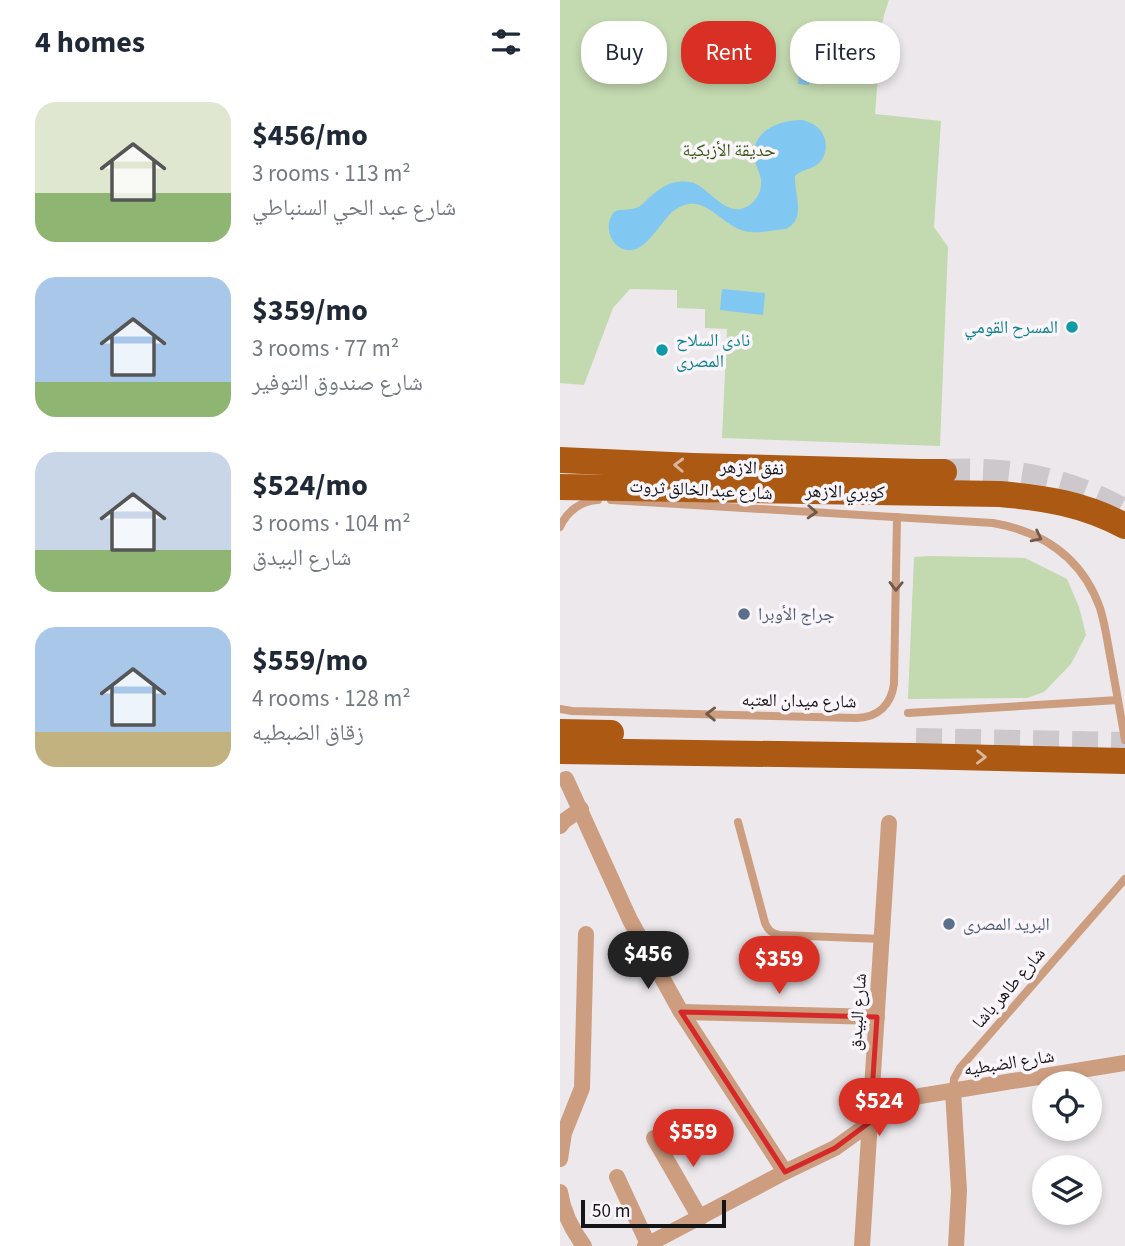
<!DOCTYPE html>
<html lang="en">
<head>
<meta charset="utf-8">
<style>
  body { margin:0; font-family:"Source Sans 3","Noto Naskh Arabic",sans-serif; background:#f6f6f7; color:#1f2937; height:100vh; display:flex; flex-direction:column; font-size:26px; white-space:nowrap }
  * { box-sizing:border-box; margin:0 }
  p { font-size:23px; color:#747a83 }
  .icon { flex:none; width:38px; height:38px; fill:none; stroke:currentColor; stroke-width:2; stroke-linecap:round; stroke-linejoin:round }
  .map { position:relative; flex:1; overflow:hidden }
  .details { display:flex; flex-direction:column; background:#fff; width:560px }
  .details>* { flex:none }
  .hud { position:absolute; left:21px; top:21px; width:438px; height:63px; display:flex; gap:14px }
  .buttons { position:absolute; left:472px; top:1071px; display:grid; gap:14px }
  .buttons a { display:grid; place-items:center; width:70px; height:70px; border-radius:50%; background:#fff; box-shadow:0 4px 10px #0003; font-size:35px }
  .scale { position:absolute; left:21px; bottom:18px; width:145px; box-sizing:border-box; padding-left:7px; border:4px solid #151416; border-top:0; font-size:19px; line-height:24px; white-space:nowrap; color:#151416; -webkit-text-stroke:5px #f9f5fa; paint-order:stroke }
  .price { position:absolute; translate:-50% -60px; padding:0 16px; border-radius:24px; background:#d93025; color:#fff; font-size:23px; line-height:46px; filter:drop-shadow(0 2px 4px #0008) }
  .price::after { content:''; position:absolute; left:50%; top:42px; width:21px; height:16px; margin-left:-10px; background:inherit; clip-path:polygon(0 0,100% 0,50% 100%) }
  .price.active { background:#222; color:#fff }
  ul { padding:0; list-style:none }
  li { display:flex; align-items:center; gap:21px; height:175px; padding:0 35px }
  li span { display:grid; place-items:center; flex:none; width:196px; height:140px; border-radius:21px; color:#555 }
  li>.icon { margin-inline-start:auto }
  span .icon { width:84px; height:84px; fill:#fffc; stroke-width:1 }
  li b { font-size:30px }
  h2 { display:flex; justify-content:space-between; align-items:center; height:84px; padding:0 35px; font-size:30px }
  .chip { padding:0 24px; border-radius:28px; background:#fff; box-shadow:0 4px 10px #0003; font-size:24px; line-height:63px }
  .chip.active { background:#d93025; color:#fff }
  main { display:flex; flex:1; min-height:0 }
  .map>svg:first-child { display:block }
</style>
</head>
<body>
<main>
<section class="details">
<h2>4 homes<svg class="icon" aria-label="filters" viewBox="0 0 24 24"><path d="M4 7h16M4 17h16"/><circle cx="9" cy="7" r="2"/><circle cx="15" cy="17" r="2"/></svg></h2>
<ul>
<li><span style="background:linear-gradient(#dfe7d0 65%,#8fb573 0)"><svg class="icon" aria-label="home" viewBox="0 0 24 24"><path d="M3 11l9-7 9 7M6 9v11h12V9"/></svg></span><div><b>$456/mo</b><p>3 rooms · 113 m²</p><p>شارع عبد الحي السنباطي</p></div></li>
<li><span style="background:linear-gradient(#a9c7e8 75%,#8fb573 0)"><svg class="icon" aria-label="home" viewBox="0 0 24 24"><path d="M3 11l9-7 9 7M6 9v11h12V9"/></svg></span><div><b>$359/mo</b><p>3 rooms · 77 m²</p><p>شارع صندوق التوفير</p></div></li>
<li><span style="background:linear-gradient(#c9d6e8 70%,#8fb573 0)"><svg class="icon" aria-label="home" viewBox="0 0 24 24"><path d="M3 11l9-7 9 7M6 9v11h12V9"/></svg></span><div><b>$524/mo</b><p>3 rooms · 104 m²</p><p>شارع البيدق</p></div></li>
<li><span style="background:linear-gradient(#a9c7e8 75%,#c2b280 0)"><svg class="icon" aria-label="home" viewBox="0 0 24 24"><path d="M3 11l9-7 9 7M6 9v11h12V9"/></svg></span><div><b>$559/mo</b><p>4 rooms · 128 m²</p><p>زقاق الضبطيه</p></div></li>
</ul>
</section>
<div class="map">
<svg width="565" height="1246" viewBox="0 0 565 1246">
  <rect width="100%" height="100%" fill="#ece8ec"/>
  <g fill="#c3d9af">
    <path d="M0,0H329L324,15L322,26L315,114L381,121L374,227L388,247L380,446L162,438L167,329L145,328V309L117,308V290L70,289L53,308L24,385L0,383Z"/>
    <path d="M368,556L465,558L507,579L519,607L526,635L511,664L484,692L467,698L348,699L354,557Z"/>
  </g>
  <g fill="#80c7f2">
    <path d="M243,35L253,36L249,85L238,84Z"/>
    <path d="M242,120C249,122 257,125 261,131C269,142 267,159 255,166C248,170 241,170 235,176C234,194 247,219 226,229C212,230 194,235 181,230C156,220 141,189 112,212C102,222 88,245 76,249C56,256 40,229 54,212C62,208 68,211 76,208C81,207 85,201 89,198C103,185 115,178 134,183C147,189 157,203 170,208C187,214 203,197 201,180C200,171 194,164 194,154C194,129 222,120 242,120Z"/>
    <path d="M162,289L205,293L203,315L160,310Z"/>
  </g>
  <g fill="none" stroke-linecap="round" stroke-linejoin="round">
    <g stroke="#ccc8cc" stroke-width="26" stroke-dasharray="26 13" stroke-linecap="butt">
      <path d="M384,472C450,469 506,479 565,512"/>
      <path d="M356,741L565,745"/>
    </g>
    <g stroke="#cc9d7f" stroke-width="8">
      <path d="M51,500L433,523C484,532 522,558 540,608C546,627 548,647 552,666C556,690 561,715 565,740"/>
      <path d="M0,527C7,511 21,501 38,500"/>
      <path d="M0,709L12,711L297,718C318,717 331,705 334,684L337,517"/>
      <path d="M348,713L558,700"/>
      <path d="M178,822L205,923C208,930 211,933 219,935L322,939"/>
      <path d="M393,1091L394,1079L400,1068L565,879"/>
    </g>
    <g stroke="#cc9d7f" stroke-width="16">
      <path d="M6,779L70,920L121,1012L225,1172"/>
      <path d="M0,826L4,821L21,809"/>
      <path d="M121,1012L317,1017"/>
      <path d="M393,1091L399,1191L396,1246"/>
      <path d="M94,1138L140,1218"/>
      <path d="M0,1159L4,1133L22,1088L26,934"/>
      <path d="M57,1177L88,1244"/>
      <path d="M0,1192C3,1212 12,1230 24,1246"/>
      <path d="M85,1246L225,1172L275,1148L338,1103L360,1096L565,1063"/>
      <path d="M302,1246L329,823"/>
    </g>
    <g stroke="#ac5914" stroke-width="26">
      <path d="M0,460L133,466L360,472H384"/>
      <path d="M0,487L440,494C486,498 524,504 565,526"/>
      <path d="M0,732L51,733"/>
      <path d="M0,751L353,756L565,761"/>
    </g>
  </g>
  <defs><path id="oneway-chevron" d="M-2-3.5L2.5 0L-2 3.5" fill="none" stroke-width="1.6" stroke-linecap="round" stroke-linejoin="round" transform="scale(1.75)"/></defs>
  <g stroke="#dab79e">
    <use href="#oneway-chevron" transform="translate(119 465) rotate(-178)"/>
    <use href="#oneway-chevron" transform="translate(421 757) rotate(1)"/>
  </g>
  <g stroke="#70584a">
    <use href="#oneway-chevron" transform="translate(252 512) rotate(3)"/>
    <use href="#oneway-chevron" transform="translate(477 537) rotate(27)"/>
    <use href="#oneway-chevron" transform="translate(336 586) rotate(91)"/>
    <use href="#oneway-chevron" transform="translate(151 714) rotate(-179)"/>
  </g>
  <path fill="none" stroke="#d62828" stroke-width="5" stroke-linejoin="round" d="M121,1012L317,1017L310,1122L275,1148L225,1172Z"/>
  <g fill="#0f9aa8" stroke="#f9f5fa" stroke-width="2.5">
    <circle cx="512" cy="327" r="7"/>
    <circle cx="102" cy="350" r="7"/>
  </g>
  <g fill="#5c6f8a" stroke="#f9f5fa" stroke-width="2.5">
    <circle cx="184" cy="614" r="7"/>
    <circle cx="389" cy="924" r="7"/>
  </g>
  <g text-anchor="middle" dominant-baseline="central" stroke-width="7" stroke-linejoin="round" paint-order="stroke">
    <g font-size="18" fill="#3b5916" stroke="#f9f5fa">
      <text x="169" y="150">حديقة الأزبكية</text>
    </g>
    <g font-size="18" fill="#0d838f" stroke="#f9f5fa" text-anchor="end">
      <text x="498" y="327">المسرح القومي</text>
      <text x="116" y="340" text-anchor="start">نادى السلاح<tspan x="116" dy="21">المصرى</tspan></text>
    </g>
    <g font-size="18" fill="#151416" stroke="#f9f5fa">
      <text transform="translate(192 468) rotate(2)">نفق الازهر</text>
      <text transform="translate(141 490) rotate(3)">شارع عبد الخالق ثروت</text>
      <text transform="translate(285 492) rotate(1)">كوبري الازهر</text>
      <text transform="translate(239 701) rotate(1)">شارع ميدان العتبه</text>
      <text transform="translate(449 988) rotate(-49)">شارع طاهر باشا</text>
      <text transform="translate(298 1012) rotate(-86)">شارع البيدق</text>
      <text transform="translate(449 1063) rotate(-9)">شارع الضبطيه</text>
    </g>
    <g font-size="18" fill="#4e5e75" stroke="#f9f5fa" text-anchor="start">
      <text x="198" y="614">جراج الأوبرا</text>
      <text x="403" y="924">البريد المصرى</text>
    </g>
  </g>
</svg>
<div class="buttons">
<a><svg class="icon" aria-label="locate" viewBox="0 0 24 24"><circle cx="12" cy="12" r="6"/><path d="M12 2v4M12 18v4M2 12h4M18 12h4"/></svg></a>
<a><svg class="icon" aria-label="layers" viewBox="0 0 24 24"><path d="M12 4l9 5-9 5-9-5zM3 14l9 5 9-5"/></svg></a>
</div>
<div class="scale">50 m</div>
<b class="price active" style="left:88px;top:991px">$456</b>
<b class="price" style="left:219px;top:996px">$359</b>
<b class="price" style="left:319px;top:1138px">$524</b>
<b class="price" style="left:133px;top:1169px">$559</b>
<div class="hud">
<a class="chip">Buy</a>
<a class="chip active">Rent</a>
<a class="chip">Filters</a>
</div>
</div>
</main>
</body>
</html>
